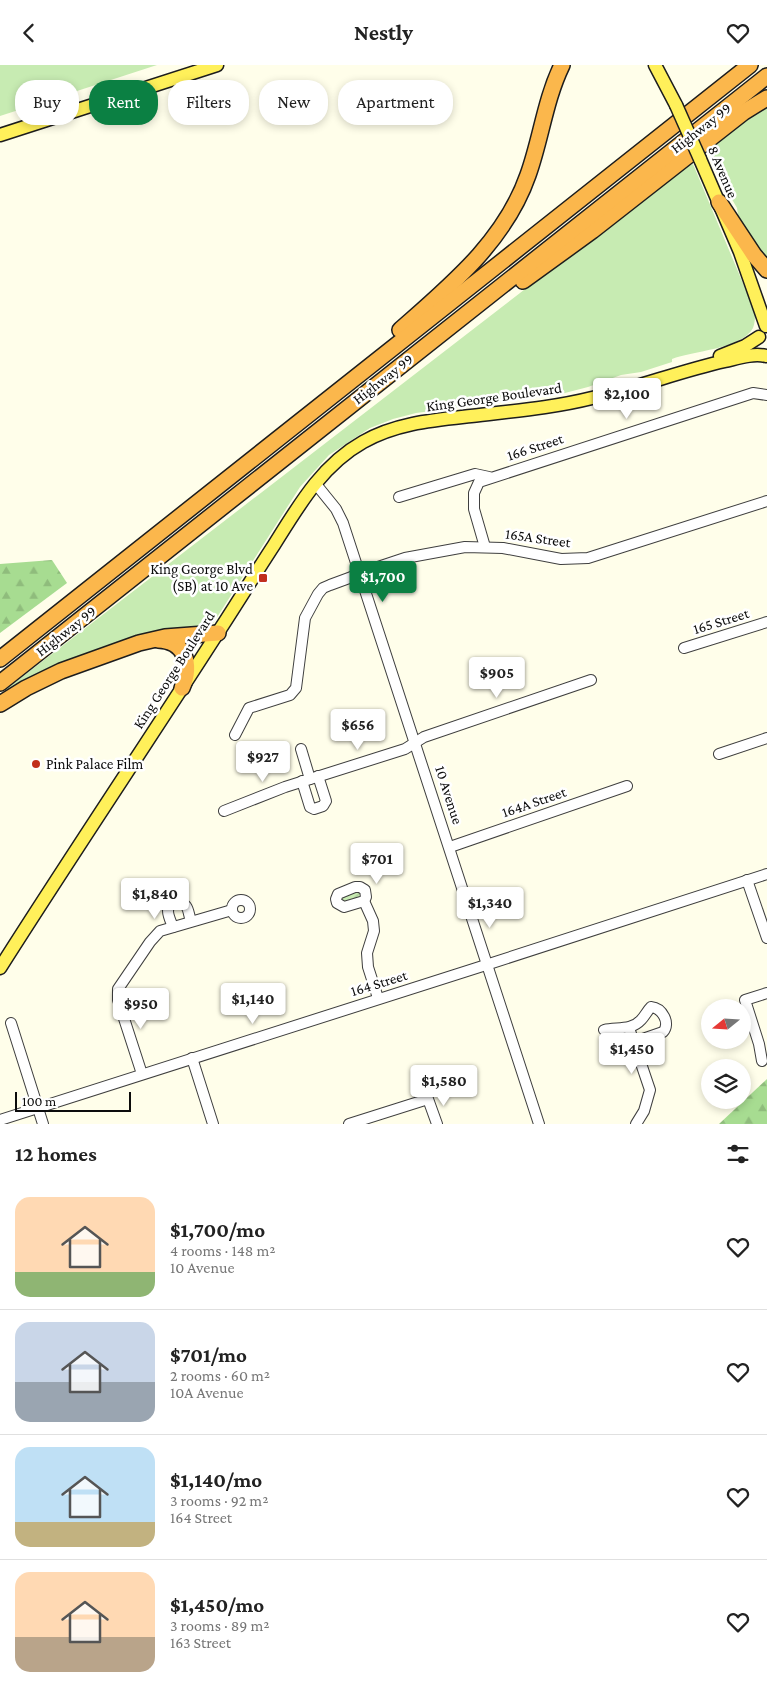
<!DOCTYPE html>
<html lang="en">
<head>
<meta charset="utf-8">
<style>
  body { margin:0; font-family:"Crimson Pro",serif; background:#f6f6f6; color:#222; height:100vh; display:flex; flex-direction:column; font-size:19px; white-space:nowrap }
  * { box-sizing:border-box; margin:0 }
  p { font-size:16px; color:#767676 }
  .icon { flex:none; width:28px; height:28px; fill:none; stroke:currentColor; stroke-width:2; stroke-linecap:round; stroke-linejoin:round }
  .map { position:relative; height:1059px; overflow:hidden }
  .details { display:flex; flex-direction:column; background:#fff; flex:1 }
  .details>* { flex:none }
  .guide { position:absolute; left:15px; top:15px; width:500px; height:45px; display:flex; gap:10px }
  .needle { width:32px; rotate:252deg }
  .fabs { position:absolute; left:701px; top:934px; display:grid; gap:10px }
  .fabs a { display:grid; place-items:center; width:50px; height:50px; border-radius:50%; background:#fff; box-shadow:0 2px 8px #0003; font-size:25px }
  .scale { position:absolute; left:15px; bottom:12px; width:116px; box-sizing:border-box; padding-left:5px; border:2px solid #0c0c0c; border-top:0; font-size:14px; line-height:18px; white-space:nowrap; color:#0c0c0c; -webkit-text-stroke:4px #fff; paint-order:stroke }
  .price { position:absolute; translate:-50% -42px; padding:0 11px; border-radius:5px; background:#fff; color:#222; font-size:16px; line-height:32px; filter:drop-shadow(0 1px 2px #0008) }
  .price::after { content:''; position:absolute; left:50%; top:30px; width:15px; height:11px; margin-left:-8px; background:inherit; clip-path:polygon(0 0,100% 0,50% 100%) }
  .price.active { background:#0b8043; color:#fff }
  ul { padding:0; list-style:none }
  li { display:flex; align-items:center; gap:15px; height:125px; padding:0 15px }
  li+li { border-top:1px solid #e0e0e0 }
  li span { display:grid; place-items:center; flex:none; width:140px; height:100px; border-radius:15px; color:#555 }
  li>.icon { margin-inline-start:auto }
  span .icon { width:60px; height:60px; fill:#fffc; stroke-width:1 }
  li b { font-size:21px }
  h2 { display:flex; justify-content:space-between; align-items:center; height:60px; padding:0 15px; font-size:21px }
  .pill { padding:0 18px; border-radius:20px; background:#fff; box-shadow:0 2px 8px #0003; font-size:18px; line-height:45px }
  .pill.active { background:#0b8043; color:#fff }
  header { display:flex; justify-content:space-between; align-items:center; height:65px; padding:0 15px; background:#fff; font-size:22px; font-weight:700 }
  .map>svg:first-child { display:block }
</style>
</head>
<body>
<header><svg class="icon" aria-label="back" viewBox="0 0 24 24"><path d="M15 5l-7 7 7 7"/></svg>Nestly<svg class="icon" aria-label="heart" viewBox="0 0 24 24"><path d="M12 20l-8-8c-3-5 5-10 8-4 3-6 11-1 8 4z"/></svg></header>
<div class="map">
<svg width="767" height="1059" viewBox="0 0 767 1059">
  <defs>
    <pattern id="forest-firs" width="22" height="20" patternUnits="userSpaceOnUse" patternTransform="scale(1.25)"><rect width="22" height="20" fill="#a7dc91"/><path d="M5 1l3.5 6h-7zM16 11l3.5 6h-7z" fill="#8fbc7c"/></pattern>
    <pattern id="garden-furrows" width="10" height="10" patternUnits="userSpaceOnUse" patternTransform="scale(1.25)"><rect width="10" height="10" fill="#c7ebb2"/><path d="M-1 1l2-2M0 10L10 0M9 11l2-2" fill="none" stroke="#aac898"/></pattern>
  </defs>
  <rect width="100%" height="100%" fill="#fffeea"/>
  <g fill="#c7ebb2">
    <path d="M0,0H157L0,51Z"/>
    <path d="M767,41V196L739,156L737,143L713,101L711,82L744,55Z"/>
    <path d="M693,99L755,247C755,253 755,258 753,263C742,284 692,286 672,294V297L641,307L621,310L588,322L561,329L416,348L393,354L370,363L329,390L300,422L214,557L208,562L0,632V629L638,137L651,131L677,106Z"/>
  </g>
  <g fill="url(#forest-firs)">
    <path d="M52,495L67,518L0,568V499Z"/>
    <path d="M767,1014V1059H719Z"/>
  </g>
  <path fill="url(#garden-furrows)" d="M360,826L362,831C358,835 347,838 341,837V831Z"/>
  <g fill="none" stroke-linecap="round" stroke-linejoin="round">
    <g stroke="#3f3f3f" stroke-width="12">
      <g id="minor">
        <path d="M315,418L336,444L343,458L539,1059"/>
        <path d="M399,432L475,409L489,412"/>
        <path d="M485,482L474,444V428L479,417L753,328L767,330"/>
        <path d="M684,583L767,557"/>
        <path d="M235,670L249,643L290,630L296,623L305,553L318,529L323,523L330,520L349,513L360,508L405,493L465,482L503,483L561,494L588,493L767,436"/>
        <path d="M301,684L310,714"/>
        <path d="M719,689L767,673"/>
        <path d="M302,716L310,742L314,744L323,741L326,736L318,711"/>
        <path d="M224,746L285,722L405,684L424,672L591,615"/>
        <path d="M450,782L627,721"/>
        <path d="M747,815L767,873"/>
        <path d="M355,822H360L365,825L366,832L364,836L344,842L337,838L336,834L338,829Z"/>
        <circle cx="241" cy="844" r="9"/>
        <path d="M364,836L373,856L374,866L367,888L368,902L378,933"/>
        <path d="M173,862C171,857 168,851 168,846C168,837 180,833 186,841C189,845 189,851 191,856"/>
        <path d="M11,958L43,1059"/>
        <path d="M629,963L650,1025L644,1046L636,1059"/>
        <path d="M604,965C617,962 631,966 641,955C645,951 647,946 651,942C662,943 671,958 663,967L634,977"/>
        <path d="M192,993L213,1059"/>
        <path d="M762,996L759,979L745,935L767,928"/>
        <path d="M142,1009L118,935V924L150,877L160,866L232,845"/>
        <path d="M0,1055L489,899L767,809"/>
        <path d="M349,1059L428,1034L437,1059"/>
      </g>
    </g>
    <g stroke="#1d1d1d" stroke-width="15">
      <g id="major">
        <path d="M655,0L676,40"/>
        <path d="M0,70L217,0"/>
        <path d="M700,94L740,187L766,261"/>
        <path d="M720,291L745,281L759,272"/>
        <path d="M0,903C71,791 145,681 217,569C236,540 255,509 274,480C299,440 322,400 363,377C396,358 434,355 471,351C512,346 552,343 592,333C637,323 680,306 725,296C738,293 753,288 766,291"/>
      </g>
    </g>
    <g stroke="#1d1d1d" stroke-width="18">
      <g id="highway">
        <path d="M719,137L754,190L767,205"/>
        <path d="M523,216L592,166L744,47L767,33"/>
        <path d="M400,265C451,220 505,176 528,110C541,74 545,35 562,0"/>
        <path d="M158,575C186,576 192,600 182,623"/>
        <path d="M0,594L750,0"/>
        <path d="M0,618L767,11"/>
        <path d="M0,639L26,623L61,606L139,578L165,572L218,568"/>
      </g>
    </g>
    <use href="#minor" stroke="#fff" stroke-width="10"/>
    <use href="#major" stroke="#fff05a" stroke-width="12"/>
    <use href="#highway" stroke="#fbb74c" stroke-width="15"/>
    <g stroke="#1d1d1d" stroke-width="15" stroke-linecap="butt">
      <path id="major-bridge" d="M676,40L700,94"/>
    </g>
    <use href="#major-bridge" stroke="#fff05a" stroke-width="12"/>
  </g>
  <g fill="#c12f1e" stroke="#fff" stroke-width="2">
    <rect x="258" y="508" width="10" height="10" rx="2.5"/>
    <circle cx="36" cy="699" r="5"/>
  </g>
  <g text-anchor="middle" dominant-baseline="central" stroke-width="5" stroke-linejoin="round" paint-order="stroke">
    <g font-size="15" fill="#0c0c0c" stroke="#fff">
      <text transform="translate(701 63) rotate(-38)">Highway 99</text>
      <text transform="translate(723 107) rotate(67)">8 Avenue</text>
      <text transform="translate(383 314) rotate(-38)">Highway 99</text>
      <text transform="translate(494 332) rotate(-8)">King George Boulevard</text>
      <text transform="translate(535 382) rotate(-18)">166 Street</text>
      <text transform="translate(538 473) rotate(8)">165A Street</text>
      <text transform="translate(721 556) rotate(-17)">165 Street</text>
      <text transform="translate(66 566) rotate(-38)">Highway 99</text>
      <text transform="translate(174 605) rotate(-57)">King George Boulevard</text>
      <text transform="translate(449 730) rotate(72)">10 Avenue</text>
      <text transform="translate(534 737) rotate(-19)">164A Street</text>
      <text transform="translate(379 918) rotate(-17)">164 Street</text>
    </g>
    <g font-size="15" fill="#0c0c0c" stroke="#fff" text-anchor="end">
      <text x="253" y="504">King George Blvd<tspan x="253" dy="17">(SB) at 10 Ave</tspan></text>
      <text x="46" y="699" text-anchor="start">Pink Palace Film</text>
    </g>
  </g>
</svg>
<div class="fabs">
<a><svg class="needle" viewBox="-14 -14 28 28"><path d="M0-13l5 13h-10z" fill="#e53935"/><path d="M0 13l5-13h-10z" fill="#767676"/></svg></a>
<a><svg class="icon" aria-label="layers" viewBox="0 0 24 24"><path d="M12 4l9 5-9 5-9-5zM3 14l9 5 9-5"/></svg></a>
</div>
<div class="scale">100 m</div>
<b class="price" style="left:627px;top:355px">$2,100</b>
<b class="price active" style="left:383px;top:538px">$1,700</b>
<b class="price" style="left:497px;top:634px">$905</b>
<b class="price" style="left:358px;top:686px">$656</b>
<b class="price" style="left:263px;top:718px">$927</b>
<b class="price" style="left:377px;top:820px">$701</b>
<b class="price" style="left:155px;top:855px">$1,840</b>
<b class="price" style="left:490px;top:864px">$1,340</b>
<b class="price" style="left:253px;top:960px">$1,140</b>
<b class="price" style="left:141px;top:965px">$950</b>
<b class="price" style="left:632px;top:1010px">$1,450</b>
<b class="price" style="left:444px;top:1042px">$1,580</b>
<div class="guide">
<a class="pill">Buy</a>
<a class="pill active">Rent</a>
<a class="pill">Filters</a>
<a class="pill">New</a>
<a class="pill">Apartment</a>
</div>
</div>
<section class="details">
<h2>12 homes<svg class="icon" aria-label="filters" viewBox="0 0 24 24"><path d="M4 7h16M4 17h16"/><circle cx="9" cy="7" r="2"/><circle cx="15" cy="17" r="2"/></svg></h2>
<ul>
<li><span style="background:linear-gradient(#ffd9b3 75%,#8fb573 0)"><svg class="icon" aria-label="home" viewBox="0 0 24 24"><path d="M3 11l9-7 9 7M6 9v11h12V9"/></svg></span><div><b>$1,700/mo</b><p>4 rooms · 148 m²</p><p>10 Avenue</p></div><svg class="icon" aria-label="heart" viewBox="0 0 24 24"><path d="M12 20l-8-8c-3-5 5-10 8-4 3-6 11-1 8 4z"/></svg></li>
<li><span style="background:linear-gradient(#c9d6e8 60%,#9aa5b1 0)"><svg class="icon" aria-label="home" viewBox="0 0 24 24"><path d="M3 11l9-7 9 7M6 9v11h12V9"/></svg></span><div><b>$701/mo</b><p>2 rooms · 60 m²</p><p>10A Avenue</p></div><svg class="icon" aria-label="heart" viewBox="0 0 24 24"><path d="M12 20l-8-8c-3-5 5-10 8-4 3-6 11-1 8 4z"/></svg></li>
<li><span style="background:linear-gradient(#bfe0f5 75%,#c2b280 0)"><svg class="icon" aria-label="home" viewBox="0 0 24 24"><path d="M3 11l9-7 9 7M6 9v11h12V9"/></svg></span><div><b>$1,140/mo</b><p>3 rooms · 92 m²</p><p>164 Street</p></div><svg class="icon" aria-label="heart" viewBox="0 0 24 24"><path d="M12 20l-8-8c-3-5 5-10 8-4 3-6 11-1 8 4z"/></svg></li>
<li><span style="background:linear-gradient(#ffd9b3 65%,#b9a48a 0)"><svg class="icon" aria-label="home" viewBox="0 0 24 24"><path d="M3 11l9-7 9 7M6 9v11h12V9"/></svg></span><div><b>$1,450/mo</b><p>3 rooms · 89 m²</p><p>163 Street</p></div><svg class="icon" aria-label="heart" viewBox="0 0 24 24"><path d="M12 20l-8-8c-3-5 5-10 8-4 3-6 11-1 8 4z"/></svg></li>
</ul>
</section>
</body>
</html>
